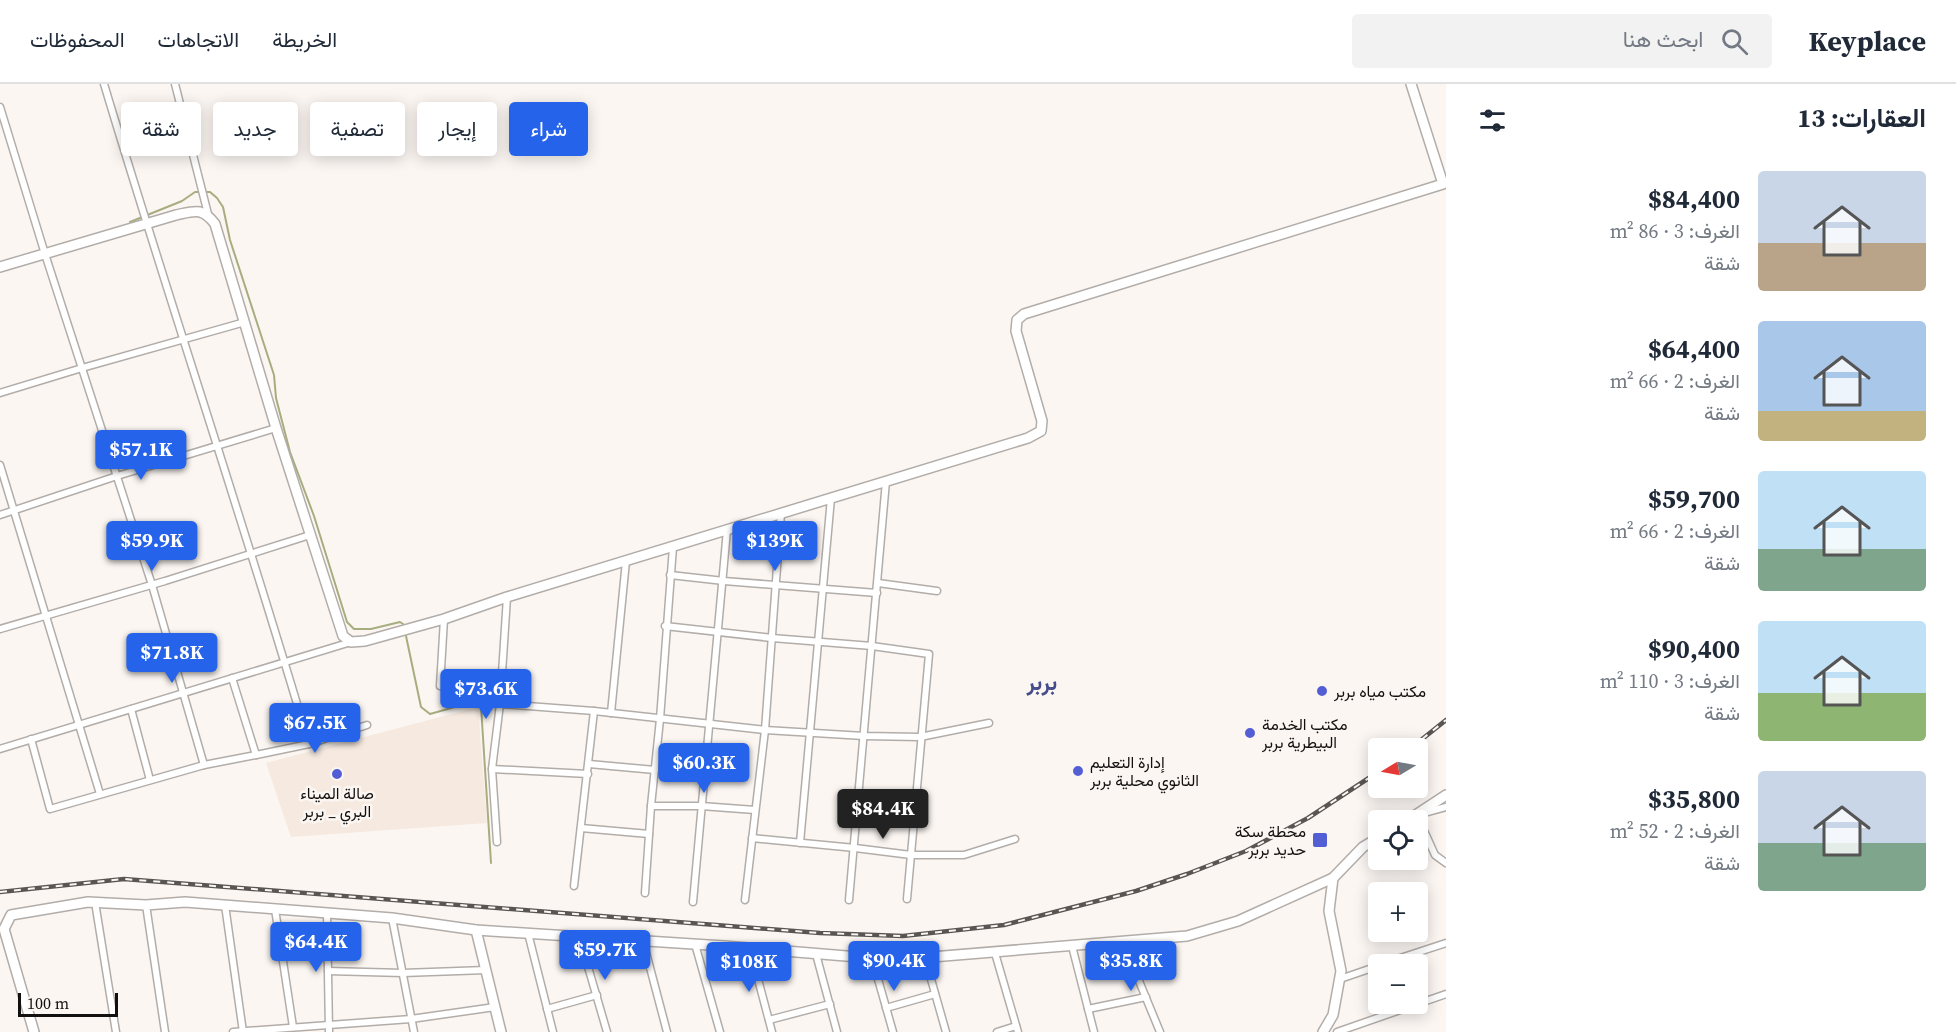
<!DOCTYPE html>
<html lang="ar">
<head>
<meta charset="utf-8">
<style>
  body { margin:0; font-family:"Source Serif 4",Vazirmatn,serif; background:#f2f2f3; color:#1f2937; direction:rtl; height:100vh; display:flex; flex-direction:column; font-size:22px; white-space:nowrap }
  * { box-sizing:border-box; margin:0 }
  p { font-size:20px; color:#747a83 }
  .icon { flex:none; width:33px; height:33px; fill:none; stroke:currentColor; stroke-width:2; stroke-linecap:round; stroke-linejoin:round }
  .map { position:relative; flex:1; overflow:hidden; direction:ltr }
  .drawer { display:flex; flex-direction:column; background:#fff; width:510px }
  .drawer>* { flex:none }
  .guide { position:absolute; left:18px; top:18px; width:570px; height:54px; direction:rtl; display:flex; gap:12px }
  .needle { width:39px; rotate:260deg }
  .controls { position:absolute; left:1368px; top:654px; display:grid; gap:12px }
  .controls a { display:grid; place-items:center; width:60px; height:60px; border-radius:6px; background:#fff; box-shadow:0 3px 15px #0003; font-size:30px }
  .scale { position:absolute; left:18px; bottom:15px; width:100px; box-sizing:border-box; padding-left:6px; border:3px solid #131110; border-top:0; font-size:16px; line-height:21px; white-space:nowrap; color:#131110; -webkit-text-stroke:4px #fbf6f2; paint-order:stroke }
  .price { position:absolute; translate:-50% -51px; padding:0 14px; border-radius:6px; background:#2563eb; color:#fff; font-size:20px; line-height:39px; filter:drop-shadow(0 2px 3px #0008) }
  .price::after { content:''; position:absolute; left:50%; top:36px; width:18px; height:14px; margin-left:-9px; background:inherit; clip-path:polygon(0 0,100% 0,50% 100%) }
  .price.selected { background:#222; color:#fff }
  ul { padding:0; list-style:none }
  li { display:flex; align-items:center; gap:18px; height:150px; padding:0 30px }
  li span { display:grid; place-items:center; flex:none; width:168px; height:120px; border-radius:6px; color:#555 }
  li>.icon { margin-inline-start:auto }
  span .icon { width:72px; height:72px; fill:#fffc; stroke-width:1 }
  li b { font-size:26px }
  h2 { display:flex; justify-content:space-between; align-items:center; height:72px; padding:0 30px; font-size:26px }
  .chip { padding:0 21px; border-radius:6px; background:#fff; box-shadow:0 3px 15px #0003; font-size:21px; line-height:54px }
  .chip.selected { background:#2563eb; color:#fff }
  header { display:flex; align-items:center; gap:36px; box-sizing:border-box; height:84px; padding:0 30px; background:#fff; border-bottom:2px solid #e0e1e3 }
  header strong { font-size:28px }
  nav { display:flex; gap:33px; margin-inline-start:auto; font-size:21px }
  .search { width:420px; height:54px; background:#f2f2f3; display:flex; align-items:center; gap:15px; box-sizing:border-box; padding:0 21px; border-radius:6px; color:#747a83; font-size:22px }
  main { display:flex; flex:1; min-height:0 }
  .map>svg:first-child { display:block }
</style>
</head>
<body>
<header>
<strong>Keyplace</strong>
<div class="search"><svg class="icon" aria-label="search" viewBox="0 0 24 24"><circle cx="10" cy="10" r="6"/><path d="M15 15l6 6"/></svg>ابحث هنا</div>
<nav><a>الخريطة</a><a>الاتجاهات</a><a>المحفوظات</a></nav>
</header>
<main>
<section class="drawer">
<h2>العقارات: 13<svg class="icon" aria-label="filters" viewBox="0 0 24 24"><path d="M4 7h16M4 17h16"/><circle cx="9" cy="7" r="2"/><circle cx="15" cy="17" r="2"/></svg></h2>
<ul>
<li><span style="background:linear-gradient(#c9d6e8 60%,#b9a48a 0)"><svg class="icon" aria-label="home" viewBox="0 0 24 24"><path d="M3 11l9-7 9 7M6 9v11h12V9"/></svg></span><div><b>$84,400</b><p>الغرف: 3 · 86 m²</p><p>شقة</p></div></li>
<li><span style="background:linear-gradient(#a9c7e8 75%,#c2b280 0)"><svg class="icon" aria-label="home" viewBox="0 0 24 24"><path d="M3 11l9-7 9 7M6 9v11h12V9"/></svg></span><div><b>$64,400</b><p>الغرف: 2 · 66 m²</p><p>شقة</p></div></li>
<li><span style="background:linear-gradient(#bfe0f5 65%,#7fa58c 0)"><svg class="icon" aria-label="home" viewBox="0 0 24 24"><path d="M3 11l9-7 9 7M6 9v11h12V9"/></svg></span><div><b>$59,700</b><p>الغرف: 2 · 66 m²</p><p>شقة</p></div></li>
<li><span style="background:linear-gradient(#bfe0f5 60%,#8fb573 0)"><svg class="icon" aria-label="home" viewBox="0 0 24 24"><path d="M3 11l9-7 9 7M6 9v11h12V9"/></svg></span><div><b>$90,400</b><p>الغرف: 3 · 110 m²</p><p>شقة</p></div></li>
<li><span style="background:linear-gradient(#c9d6e8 60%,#7fa58c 0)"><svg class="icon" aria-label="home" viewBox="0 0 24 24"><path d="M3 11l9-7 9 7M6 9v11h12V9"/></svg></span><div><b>$35,800</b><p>الغرف: 2 · 52 m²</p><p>شقة</p></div></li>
</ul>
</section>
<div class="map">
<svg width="1446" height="948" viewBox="0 0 1446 948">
  <rect width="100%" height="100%" fill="#fbf6f2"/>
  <path fill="#f5e9e0" d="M478,623L487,739L291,753L266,679Z"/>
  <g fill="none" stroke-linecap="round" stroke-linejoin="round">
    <g stroke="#a7ad7f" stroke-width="2">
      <path d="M130,138L182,117L195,108H210L217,114L223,123L230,156L274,291L276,314L290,368L314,432L347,538L354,545H371L400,538L403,540"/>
      <path d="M406,552L421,623L430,630L476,617L481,622L491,779"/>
    </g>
    <g stroke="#b2ada9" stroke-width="9">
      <g id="street">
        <path d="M104,0C170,220 244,439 309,660"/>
        <path d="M175,0L208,130"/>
        <path d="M0,23L45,170L152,501L204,681"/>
        <path d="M0,309L82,284L245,238"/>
        <path d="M0,381L100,710"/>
        <path d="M0,431L117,392L276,344"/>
        <path d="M670,491L724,497L877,509"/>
        <path d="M878,499L937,507"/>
        <path d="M444,535L440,602L471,611L488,619L594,627L765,646L864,652L920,653L989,639"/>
        <path d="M665,542L772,554L872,562L929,570L907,815"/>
        <path d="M0,545L165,497L310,451"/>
        <path d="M131,625L150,696"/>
        <path d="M611,629L626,477"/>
        <path d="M31,655L50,725L204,681L256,671L232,594"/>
        <path d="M0,665L351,558"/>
        <path d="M256,671L309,660L367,641"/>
        <path d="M589,680L655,686"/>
        <path d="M492,685L588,690"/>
        <path d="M651,722H701L755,726"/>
        <path d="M1446,723L1417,731L1435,771L1446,779"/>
        <path d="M581,744L649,750"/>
        <path d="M752,754L855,764L911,771H964L1015,755"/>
        <path d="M497,758L492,685L500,620L507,513"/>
        <path d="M800,759L831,414"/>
        <path d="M574,802L594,627"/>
        <path d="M645,809L651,722L660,635L673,463"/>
        <path d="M745,816L765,646L781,429"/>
        <path d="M849,816L886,397"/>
        <path d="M95,818L116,948"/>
        <path d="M693,818L727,446"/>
        <path d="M146,821L165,948"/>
        <path d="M225,821L243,948"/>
        <path d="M275,825L293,943"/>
        <path d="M327,829L329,948"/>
        <path d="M392,834L414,948"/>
        <path d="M528,849L553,948"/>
        <path d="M579,852L607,948"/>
        <path d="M643,857L667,948"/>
        <path d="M1123,858L1160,948"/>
        <path d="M695,860L720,948"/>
        <path d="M1072,862L1094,948"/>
        <path d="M750,865L772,948"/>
        <path d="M995,869L1018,948"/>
        <path d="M816,870L837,948"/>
        <path d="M872,874L893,948"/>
        <path d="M925,874L946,948"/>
        <path d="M1382,880L1446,859"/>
        <path d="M328,887L403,889L486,886"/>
        <path d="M1340,895L1378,882"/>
        <path d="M886,924L935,910"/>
        <path d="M547,925L597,911"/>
        <path d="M1088,925L1146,913"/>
        <path d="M769,936L830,920"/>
        <path d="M233,948L411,935L495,923"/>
        <path d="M997,948L1016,942"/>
        <path d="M1337,948L1446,910"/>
      </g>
    </g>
    <g stroke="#b2ada9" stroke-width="12">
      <g id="secondary">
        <path d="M0,183L176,131C195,127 202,123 215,140L276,344L343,552L351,558L365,557L444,535L507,513L1028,354L1041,347L1042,337L1016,247L1017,236L1024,230L1443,100L1411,0"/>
        <path d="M1408,736L1446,711"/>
        <path d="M476,846L501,948"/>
        <path d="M34,948L4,845L11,831L88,818L146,821L185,818L392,834L476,846L724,862L895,876L1187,852L1238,837L1333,794"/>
        <path d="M1323,948L1333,931L1341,887L1329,827L1333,794L1363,763L1378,754"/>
      </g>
    </g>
    <use href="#street" stroke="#fff" stroke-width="6"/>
    <use href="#secondary" stroke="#fff" stroke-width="9"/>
    <g stroke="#585553" stroke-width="4.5">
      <g id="rail">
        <path d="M1411,664L1446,636"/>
        <path d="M0,808L124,795L820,849L903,852L1004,841L1136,807L1187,790L1246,767L1308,734L1378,688"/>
      </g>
    </g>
    <use href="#rail" stroke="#fbf6f2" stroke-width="2" stroke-dasharray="7" stroke-linecap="butt"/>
  </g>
  <g fill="#545ed4" stroke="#fbf6f2" stroke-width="2">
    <circle cx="1322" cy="607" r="6"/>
    <circle cx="1250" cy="649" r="6"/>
    <circle cx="1078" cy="687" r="6"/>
    <circle cx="337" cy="690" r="6"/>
    <rect x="1312" y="748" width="16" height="16" rx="3"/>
  </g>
  <g text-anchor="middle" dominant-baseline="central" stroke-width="5" stroke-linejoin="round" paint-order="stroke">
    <g font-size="16" fill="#131110" stroke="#fbf6f2" text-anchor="start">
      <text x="1334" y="607">مكتب مياه بربر</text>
      <text x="1262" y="640">مكتب الخدمة<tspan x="1262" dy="18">البيطرية بربر</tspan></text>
      <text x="1090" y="678">إدارة التعليم<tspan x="1090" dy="18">الثانوي محلية بربر</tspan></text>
      <text x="337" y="709" text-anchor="middle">صالة الميناء<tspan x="337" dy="18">البري _ بربر</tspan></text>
      <text x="1306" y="747" text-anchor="end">محطة سكة<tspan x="1306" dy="18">حديد بربر</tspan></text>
    </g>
    <g font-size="22" font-weight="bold" fill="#454e8b" stroke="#fbf6f2">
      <text x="1042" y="598">بربر</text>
    </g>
  </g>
</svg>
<div class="controls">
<a><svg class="needle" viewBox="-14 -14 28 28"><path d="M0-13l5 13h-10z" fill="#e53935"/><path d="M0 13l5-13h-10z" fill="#747a83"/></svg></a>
<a><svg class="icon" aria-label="locate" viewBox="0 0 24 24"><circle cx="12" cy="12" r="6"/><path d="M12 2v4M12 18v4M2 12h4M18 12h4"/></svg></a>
<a>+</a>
<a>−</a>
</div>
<div class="scale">100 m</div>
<b class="price" style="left:141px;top:397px">$57.1K</b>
<b class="price" style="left:152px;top:488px">$59.9K</b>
<b class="price" style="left:775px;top:488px">$139K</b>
<b class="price" style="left:172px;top:600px">$71.8K</b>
<b class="price" style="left:486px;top:636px">$73.6K</b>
<b class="price" style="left:315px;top:670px">$67.5K</b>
<b class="price" style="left:704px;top:710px">$60.3K</b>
<b class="price selected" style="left:883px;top:756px">$84.4K</b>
<b class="price" style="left:316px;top:889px">$64.4K</b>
<b class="price" style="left:605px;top:897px">$59.7K</b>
<b class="price" style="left:894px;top:908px">$90.4K</b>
<b class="price" style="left:1131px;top:908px">$35.8K</b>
<b class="price" style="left:749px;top:909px">$108K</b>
<div class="guide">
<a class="chip selected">شراء</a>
<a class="chip">إيجار</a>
<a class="chip">تصفية</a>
<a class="chip">جديد</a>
<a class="chip">شقة</a>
</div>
</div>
</main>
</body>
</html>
